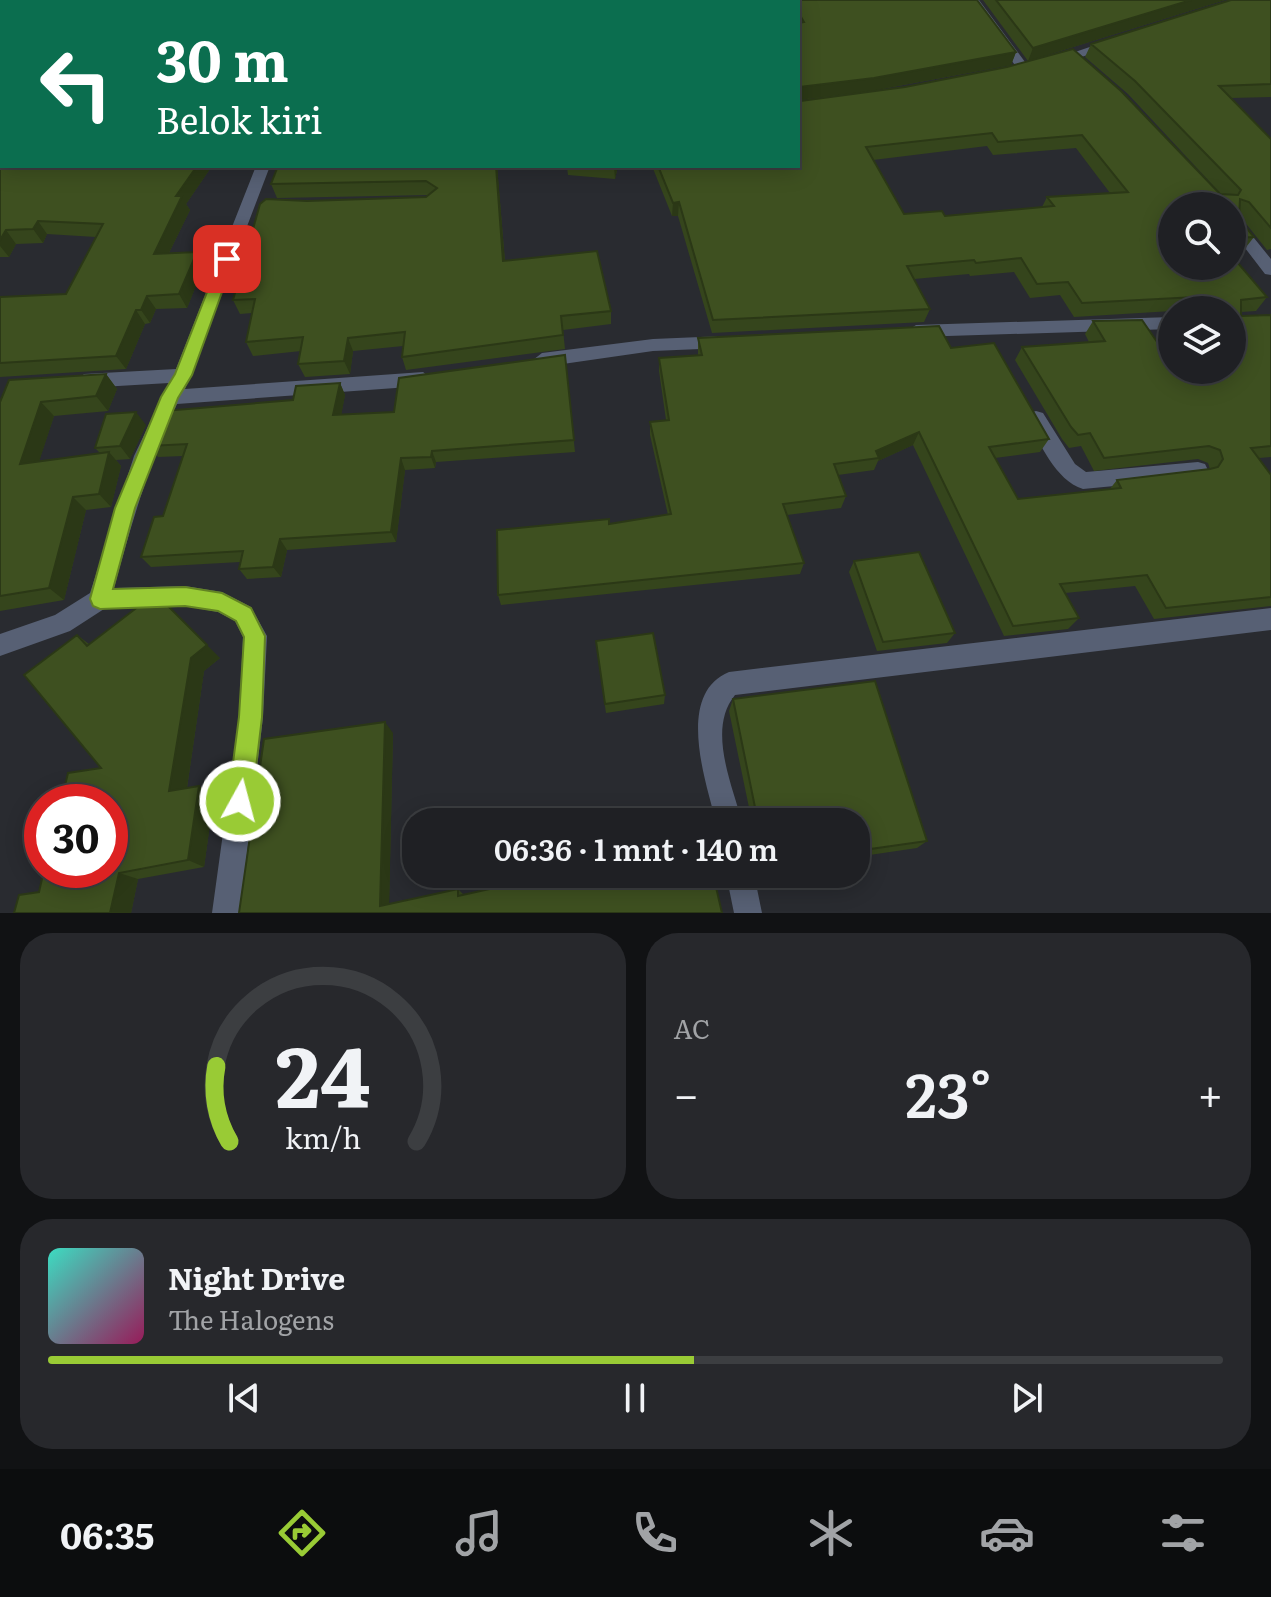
<!DOCTYPE html>
<html lang="id">
<meta charset="utf-8">
<style>
body{margin:0;font-family:Literata,serif;background:#27282c;color:#f1f3f6;height:100vh;display:flex;flex-direction:column;font-size:30px;white-space:nowrap}
*{box-sizing:border-box;margin:0}
p{font-size:26px;color:#a1a3a6}
.icon{flex:none;width:44px;height:44px;fill:none;stroke:currentColor;stroke-width:2;stroke-linecap:round;stroke-linejoin:round}
.map{position:relative;height:913px;overflow:hidden}
.side{display:flex;flex-direction:column;gap:20px;padding:20px;background:#111214;flex:1}
.side>*{flex:none}
.banner{position:absolute;left:0px;top:0px;width:800px;height:168px;box-shadow:0 4px 20px #0003,0 0 0 2px #3c3e41;background:#0b6e4f;color:#fff;overflow:hidden}
.buttons{position:absolute;left:1158px;top:192px;display:grid;gap:16px}
.buttons a{display:grid;place-items:center;width:88px;height:88px;border-radius:50%;background:#1f2024;box-shadow:0 4px 20px #0003,0 0 0 2px #3c3e41;font-size:40px}
.speed{position:absolute;left:24px;top:784px;display:flex;gap:16px;font-size:40px;font-weight:700;text-align:center}
.speed>*{display:grid;place-content:center;width:104px;height:104px;border-radius:50%;background:#1f2024;box-shadow:0 4px 20px #0003,0 0 0 2px #3c3e41;line-height:1}
.speed .limit{border:12px solid #d22;background:#fff;color:#111}
.pin{position:absolute;display:grid;place-items:center;width:68px;height:68px;color:#fff;margin:-34px;border-radius:16px;box-shadow:0 4px 12px #0006}
.me{position:absolute;width:88px;margin:-44px;rotate:7deg;stroke-linejoin:round;filter:drop-shadow(0 0 6px #0008)}
.turn{display:flex;align-items:center;gap:28px;height:168px;padding:0 24px;font-size:36px}
.turn .icon{width:104px;height:104px;stroke-width:2.5}
.turn b{display:block;font-size:56px;line-height:68px}
.big{font-size:60px;font-weight:600;line-height:1.1}
.side .widget{flex:1;display:flex;flex-direction:column;justify-content:center;gap:12px;min-width:0;padding:0 28px;border-radius:32px;background:#27282c}
.side .dial{align-items:center;gap:0}
.dial svg{height:208px;overflow:visible;fill:none;stroke:#3c3e41;stroke-width:7;stroke-linecap:round;text-anchor:middle}
.dial text{fill:#f1f3f6;stroke:none}
.song{display:flex;align-items:center;gap:24px}
.cover{width:96px;height:96px;border-radius:12px;background:linear-gradient(135deg,hsl(170 70% 55%),hsl(330 70% 35%))}
.played{height:8px;border-radius:4px;background:linear-gradient(90deg,#99cb35 55%,#3c3e41 55%)}
.keys{display:flex;justify-content:space-around;direction:ltr}
.heat{display:flex;justify-content:space-between;align-items:center;font-size:44px;direction:ltr}
.side .tiles{flex:1;display:grid;gap:20px;grid-template-columns:1fr 1fr}
.widget:last-child{grid-column:span 2}
.trip{position:absolute;left:402px;top:808px;width:468px;height:80px;border-radius:32px;background:#1f2024;box-shadow:0 4px 20px #0003,0 0 0 2px #3c3e41;font-weight:600;line-height:80px;text-align:center}
.tab-bar{display:flex;height:128px;justify-content:space-around;align-items:center;background:#0c0d0e;color:#a1a3a6}
.tab-bar .icon{width:56px;height:56px}
.tab-bar .on{color:#99cb35}
.tab-bar b{font-size:36px;color:#f1f3f6}
.map>svg:first-child{display:block}
</style>
<div class="map">
<svg width="1271" height="913" viewBox="0 0 1271 913">
<rect width="100%" height="100%" fill="#292b30"/>
<g fill="none" stroke-linecap="round" stroke-linejoin="round">
<path fill="#576074" fill-rule="evenodd" d="M967,0h12l49,66v6h-8z
M1113,39l4,1v6l-65,20 -6,-4z
M256,166h14l-85,223 238,-17 9,7 -9,7 -246,18c-28,59 -46,121 -63,184l71,-2 37,6 29,15 16,29 -4,81 -23,196h-28l27,-196 4,-80 -8,-16 -17,-9 -33,-6 -81,3 -34,22 -70,25v-22l55,-19 35,-22 44,-137 35,-73 -85,5 -9,-7 9,-7 92,-5z
M1232,215l5,2 34,42v16l-6,-1 -33,-43z
M1172,317v12l-256,8 -9,-6 9,-6z
M724,336l9,6 -9,6 -71,3 -111,16 -9,-7 9,-7 111,-14z
M1036,411l7,2 32,51 11,8 112,-10 7,2 3,6 -3,6 -7,2 -115,11c-28,-9 -43,-46 -57,-71l3,-5z
M1271,608v22l-536,65c-28,34 -3,89 7,127h-26c-10,-40 -41,-128 13,-150z
M726,874h28l8,39h-28z"/>
</g>
<path fill="#35451c" fill-rule="evenodd" d="M782,0h195l39,52 -5,13 -140,26 -71,9 1,1 104,-14 102,-20 213,127 2,1 -94,-101 -43,-37 6,-13 180,-44v97l-40,1 40,41v110l-4,1 -28,-35v4l15,18 -11,14h-11v-45h-60l95,91 -11,14 -15,1v4l30,-1v142l-12,1 12,17v131l-117,13 -19,-33 -70,7 14,25 -11,11 -64,7 -91,-191 -35,16 -4,9 -36,5 8,21 -5,12 -54,7 17,48 -4,11 -299,31 -3,-10 111,-71 59,-9 -18,-80v-13l16,-2 -7,-49v-13l39,-3v-17l253,10 98,91 -9,13 -45,6 23,41 91,-9 8,-10 93,-11 -2,-6 -10,-4 -104,12 -13,-25 -12,2 -7,-9 -47,-79 7,-13 67,-5 -4,-8 8,-13 73,34 66,15v-60h-60v1l-98,6 -14,-22 -30,3 -16,-26 -44,4 -1,-2 -55,5 16,30 -6,13 -212,11 -34,-117h-6l-20,-50h146v-164h-15zM987,146l6,9 83,-7 34,45 -63,4 -5,10 -97,9 -41,-2 -31,-54z
M983,0h242l-197,61z
M0,84l2,82h210l-26,38 4,6 -21,43 35,13 -17,42 -31,1 -6,14 -5,1 -19,45 -126,8v-80l66,-3 30,-57 -49,-3 -4,9 -27,1 -7,13h-9z
M278,166h219l8,95 106,50v13l-48,6 2,19 -159,21 -4,-13 1,-11 -50,5 -3,23 -45,3 -7,-13 3,-13 -48,5 -7,-14 6,-29 -12,1 -7,-14 74,-99 119,-4 3,-2 -152,3 -6,-14z
M534,166h84l-3,13 -47,-4 -1,-8z
M565,355l10,97 -139,10 -1,6 -30,2 -9,72 -109,8 -6,27 -34,2 -8,-10 1,-7 -89,5 -10,-10 22,-41 20,-60 -25,1 -9,-11 144,-46 47,-17 5,12 -4,20 53,-3z
M106,374l11,15 -9,22 -54,5 -15,45 61,-8 -5,-5 51,-23 -16,34 -14,1 5,6 -10,41 -25,3 -22,90 -64,11v-209z
M854,561l101,72 -8,10 -70,8 -28,-79z
M77,635l12,9 131,14 -16,13 -17,117 27,8 -10,71 -66,12 -7,34h-117l25,-21 62,-124z
M597,651l68,44 -1,9 -58,9z
M733,699l194,142 -10,7 -61,9v-35h-104l-23,-111z
M393,733l-4,171 69,-15 6,6 80,-18v-3h180l-1,2 -10,2 9,35h-483z"/>
<path fill="#2b3816" d="M1191,0h34l-197,61 5,-13z
M1016,52l-5,13 -140,26 -73,9 2,-13z
M197,166h15l-26,38 4,6 -28,57 -8,-13 22,-58z
M496,166h1l9,108 -3,-13z
M614,166h4l-3,13z
M679,202l-1,14h-6l1,-13z
M38,221l9,13 -4,9 -10,-14z
M6,230l10,14 -7,13 -9,-11v-6z
M197,252l7,14 -17,42 -8,-14z
M147,296l9,13 -6,14 -9,-13z
M136,310l9,14 -19,45 -10,-13z
M348,338l5,13 -3,23 -6,-13z
M106,374l11,15 -9,22 -12,-15z
M340,383l5,12 -6,32 -6,-12z
M41,402l13,14 -20,61 -14,-13z
M136,412l10,13 -16,34 -10,-13z
M919,432l-6,13 -35,16 1,-3 -3,-7z
M432,451l4,11 -1,6 -4,-11z
M109,452l12,14 -10,41 -12,-13z
M401,458l4,12 -9,72 -5,-10z
M73,497l13,13 -22,90 -15,-12z
M280,539l7,11 -6,27 -8,-10z
M158,596l62,62 -16,13 -19,130 -16,-10z
M385,722l8,11 -4,178 -9,-5z
M199,786l15,10 -10,71 -16,-7z
M119,873l19,6 -7,34h-21z"/>
<path fill="#3e5020" stroke="#2b3816" stroke-width="2" fill-rule="evenodd" d="M114,0h133l-1,2h-133z
M333,0h395v2h-397z
M791,0h186l39,52 -142,26 -74,9 -2,8v-72l6,-1 -6,-10v-10h-6z
M996,0h195l-158,48z
M1231,0h40v84l-52,2 52,53v89l-22,-26 -9,-3 -1,20 15,18 -22,1v-32h-60v60h60v-10l35,41 -26,3v16l30,-1v131l-20,2 20,27v122l-105,11 -19,-33 -87,9 19,34 -66,8 -94,-194 -43,19 3,7 -45,6 12,32 -63,8 21,59 -306,32 -1,-65 112,-11v5l62,-10 -21,-92 19,-2 -10,-62 43,-3 -4,-17 241,-12 12,22 43,-5 55,96 -60,8 29,52 103,-11 -4,-8 93,-11 8,-2 5,-8 -3,-9 -11,-4 -105,12 -14,-25 -12,2 -7,-8 -49,-80 83,-6 -12,-20 49,-1 24,35 6,-1v16h60v-21l6,-1 -6,-6v-32h-26l-10,-13 -114,6 -14,-21 -31,2 -16,-26 -45,5 -2,-3 -67,6 23,43 -217,11 -34,-118 -6,1 -15,-37h140v-68l3,3 104,-14 102,-20 66,-18 48,42 99,103 18,1 3,-5 -106,-109 -44,-37zM992,133l6,9 84,-7 46,57 -81,5 7,9 -109,10 -3,-5 -38,3 -38,-67z
M2,82v84h195l-21,30h6l-28,58 43,-2 -18,42 -32,2 -6,14h-5l-20,46 -116,7v-66l66,-3 37,-70 -65,-3 -5,8 -27,1 -6,10v-156z
M278,166h218l7,95 94,-10 14,60 -50,5 2,19 -161,22 3,-25 -57,6 -4,23 -46,3 5,-27 -57,5 9,-43 -22,1 27,-96 6,-5 41,2 119,-4 11,-9 -11,-7 -155,3z
M565,355l9,85 -142,11 -1,6 -30,1 -10,74 -111,7 -7,28 -34,2 4,-18 -102,6 13,-40 9,-1 24,-72 -38,2 15,-35 129,-11 3,-14 44,-3 -7,32 61,-3 5,-34z
M106,374l-10,22 -55,6 -21,62 89,-12 -10,42 -26,3 -24,91 -49,8v-194l9,-22z
M136,412l-16,34 -25,2 11,-34z
M919,552l36,81 -72,9 -29,-81z
M152,596h6l49,49 -16,13 -22,133 30,-5 -11,74 -69,13 -9,40h-96l5,-18 20,-3 5,-22h66v-68h-49l7,-29 33,-5 -77,-93 53,-40 10,11z
M653,633l12,62 -60,9 -9,-63z
M875,681l52,160 -71,10v-29h-98l-25,-123z
M385,722l-5,184 78,-17v7l86,-19v-3h169l9,39h-483l25,-174z"/>
<path fill="#99cb35" stroke="#638422" stroke-width="2" d="M227,255l7,4 -42,116 -14,23 -43,110 -22,81 72,-2 37,6 29,15 14,28 -3,81 -10,84 -3,9 -9,3 -8,-3 -4,-9 11,-84 5,-80 -8,-16 -18,-10 -33,-5 -85,3 -7,-3 -3,-7 25,-91 46,-111 14,-23 45,-115z"/>
</svg>
<div class="buttons">
<a><svg class="icon" aria-label="search" viewBox="0 0 24 24"><circle cx="10" cy="10" r="6"/><path d="M15 15l6 6"/></svg></a>
<a><svg class="icon" aria-label="layers" viewBox="0 0 24 24"><path d="M12 4l9 5-9 5-9-5zM3 14l9 5 9-5"/></svg></a>
</div>
<div class="speed"><div class="limit">30</div></div>
<div class="pin" style="left:227px;top:259px;background:#d93025"><svg class="icon" aria-label="arrive" viewBox="0 0 24 24"><path d="M6 21V4h12l-3 4 3 4H6"/></svg></div>
<svg class="me" style="left:240px;top:801px" viewBox="-20 -20 40 40"><circle r="17" fill="#99cb35" stroke="#fff" stroke-width="3"/><path d="M0-11L8 9 0 5-8 9z" fill="#fff"/></svg>
<div class="trip">06:36 · 1 mnt · 140 m</div>
<div class="banner">
<div class="turn"><svg class="icon" aria-label="left" viewBox="0 0 24 24"><path d="M17 20v-9H6M10 6l-5 5 5 5"/></svg><div><b>30 m</b>Belok kiri</div></div>
</div>
</div>
<section class="side">
<div class="tiles">
<div class="widget dial"><svg viewBox="0 0 100 80">
<path d="M14 69A42 42 0 1 1 86 69"/>
<path d="M14 69A42 42 0 0 1 9 40" stroke="#99cb35"/>
<text x="50" y="56" font-size="32" font-weight="700">24</text>
<text x="50" y="72" font-size="11">km/h</text>
</svg></div>
<div class="widget"><p>AC</p>
<div class="heat"><a>−</a><b class="big">23°</b><a>+</a></div>
</div>
<div class="widget">
<div class="song"><i class="cover"></i><div><b>Night Drive</b><p>The Halogens</p></div></div>
<div class="played"></div>
<div class="keys"><svg class="icon" aria-label="previous" viewBox="0 0 24 24"><path d="M18 5L8 12l10 7zM5 5v14"/></svg><svg class="icon" aria-label="pause" viewBox="0 0 24 24"><path d="M8 5v14M16 5v14"/></svg><svg class="icon" aria-label="next" viewBox="0 0 24 24"><path d="M6 5l10 7-10 7zM19 5v14"/></svg></div>
</div>
</div>
</section>
<nav class="tab-bar">
<b>06:35</b>
<svg class="icon on" aria-label="directions" viewBox="0 0 24 24"><path d="M12 3l9 9-9 9-9-9zM9 14v-3h6M13 9l2 2-2 2"/></svg>
<svg class="icon" aria-label="music" viewBox="0 0 24 24"><path d="M9 18V5l10-2v13"/><circle cx="6" cy="18" r="3"/><circle cx="16" cy="16" r="3"/></svg>
<svg class="icon" aria-label="phone" viewBox="0 0 24 24"><path d="M5 4h4l2 5-3 2q2 4 5 5l2-3 5 2v4C11 20 4 13 5 4z"/></svg>
<svg class="icon" aria-label="climate" viewBox="0 0 24 24"><path d="M12 3v18M4 7l16 10M4 17L20 7"/></svg>
<svg class="icon" aria-label="car" viewBox="0 0 24 24"><path d="M5 17H2v-5l4-1 3-4h7l3 4 3 1v5h-3M9 17h6M6 11h13"/><circle cx="7" cy="17" r="2"/><circle cx="17" cy="17" r="2"/></svg>
<svg class="icon" aria-label="filters" viewBox="0 0 24 24"><path d="M4 7h16M4 17h16"/><circle cx="9" cy="7" r="2"/><circle cx="15" cy="17" r="2"/></svg>
</nav>
